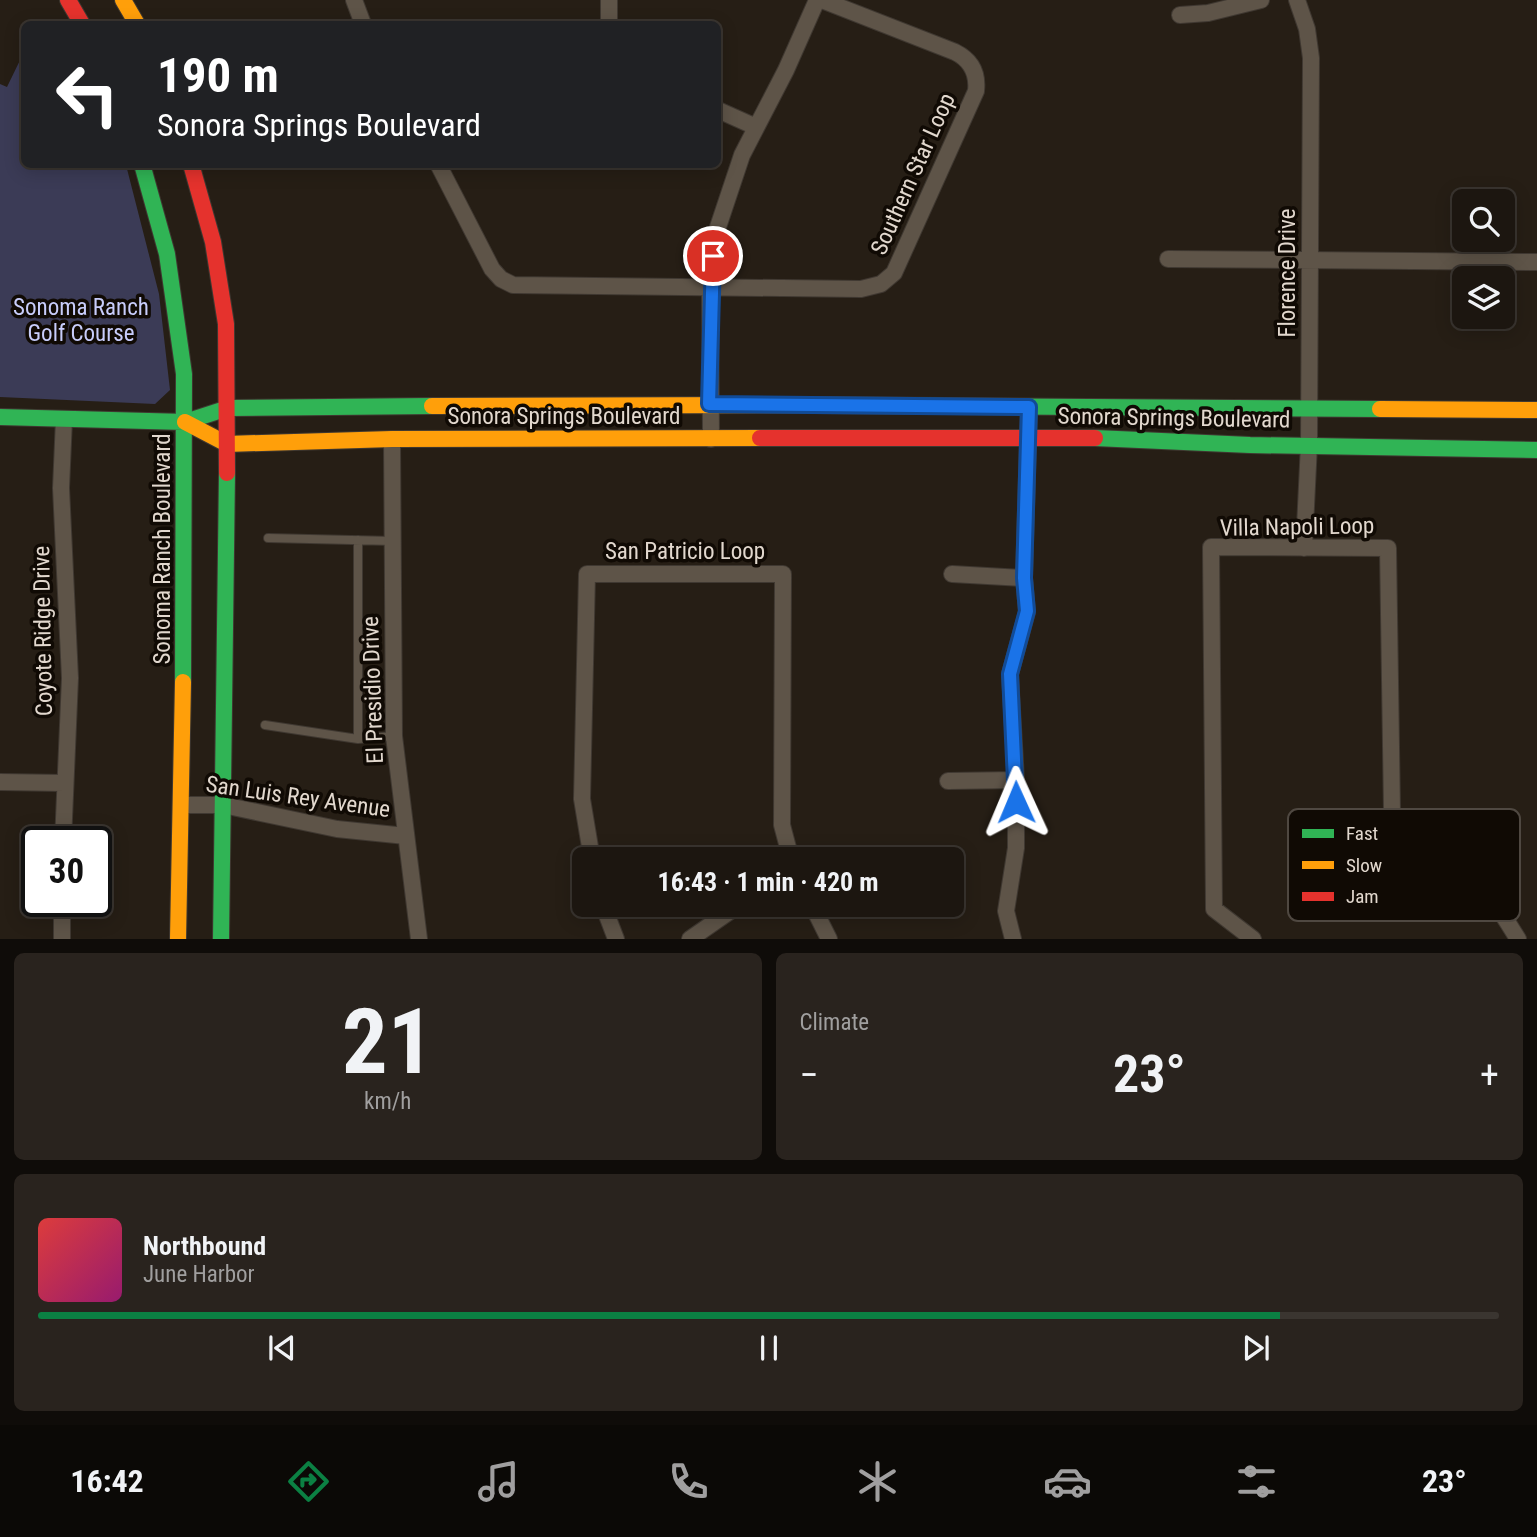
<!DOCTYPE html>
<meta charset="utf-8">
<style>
body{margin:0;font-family:"Roboto Condensed",sans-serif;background:#29231e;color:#f1f3f6;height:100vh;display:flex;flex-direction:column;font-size:26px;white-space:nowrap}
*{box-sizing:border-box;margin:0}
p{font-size:23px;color:#a09f9f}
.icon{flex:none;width:38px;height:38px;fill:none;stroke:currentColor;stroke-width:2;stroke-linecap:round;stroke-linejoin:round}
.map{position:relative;height:939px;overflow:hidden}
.details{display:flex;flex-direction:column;gap:14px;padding:14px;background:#0f0c09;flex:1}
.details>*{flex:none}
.banner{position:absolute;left:21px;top:21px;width:700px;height:147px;border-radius:10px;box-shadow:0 4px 18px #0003,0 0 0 2px #3a3530;background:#202124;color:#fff;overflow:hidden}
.buttons{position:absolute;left:1452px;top:189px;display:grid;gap:14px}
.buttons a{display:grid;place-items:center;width:63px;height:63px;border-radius:10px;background:#1c1610;box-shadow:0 4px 18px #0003,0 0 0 2px #3a3530;font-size:35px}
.speed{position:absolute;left:21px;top:826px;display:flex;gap:14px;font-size:35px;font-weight:700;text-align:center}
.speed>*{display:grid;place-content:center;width:91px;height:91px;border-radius:50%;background:#1c1610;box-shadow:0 4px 18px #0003,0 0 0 2px #3a3530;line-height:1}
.speed .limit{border:4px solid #111;border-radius:10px;background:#fff;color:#111}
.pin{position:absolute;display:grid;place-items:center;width:60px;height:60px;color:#fff;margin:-30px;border:4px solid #fff;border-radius:50%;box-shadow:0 2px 7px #0007}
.me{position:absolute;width:77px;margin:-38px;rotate:359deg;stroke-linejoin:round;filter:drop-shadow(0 0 5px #0008)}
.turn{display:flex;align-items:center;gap:24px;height:147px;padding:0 21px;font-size:32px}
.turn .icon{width:91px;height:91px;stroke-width:2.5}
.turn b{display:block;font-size:49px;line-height:60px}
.big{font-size:52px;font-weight:700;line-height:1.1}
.details .tile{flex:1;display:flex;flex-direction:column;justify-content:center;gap:10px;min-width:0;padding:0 24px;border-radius:10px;background:#29231e}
.details .dial{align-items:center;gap:0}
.dial b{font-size:91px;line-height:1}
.song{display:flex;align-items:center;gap:21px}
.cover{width:84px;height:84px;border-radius:10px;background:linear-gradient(135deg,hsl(0 70% 55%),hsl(320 70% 35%))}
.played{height:7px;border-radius:4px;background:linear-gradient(90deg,#0b8043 85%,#3a3530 85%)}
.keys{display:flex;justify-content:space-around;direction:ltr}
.heat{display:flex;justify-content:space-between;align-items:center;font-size:38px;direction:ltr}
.details .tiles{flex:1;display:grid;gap:14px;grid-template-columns:1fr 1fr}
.tile:last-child{grid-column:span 2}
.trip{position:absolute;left:572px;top:847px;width:392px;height:70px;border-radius:10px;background:#1c1610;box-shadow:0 4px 18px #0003,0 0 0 2px #3a3530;font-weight:700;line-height:70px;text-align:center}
.tab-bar{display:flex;height:112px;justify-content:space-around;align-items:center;background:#0b0906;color:#a09f9f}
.tab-bar .icon{width:49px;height:49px}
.tab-bar .on{color:#0b8043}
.tab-bar b{font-size:32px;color:#f1f3f6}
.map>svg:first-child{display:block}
</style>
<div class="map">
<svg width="1537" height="939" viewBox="0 0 1537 939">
<rect width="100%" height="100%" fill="#261e15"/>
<path fill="#3b3b56" d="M24,52v112l102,1 33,129 11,96 -15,14 -155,-7v-313l7,3z"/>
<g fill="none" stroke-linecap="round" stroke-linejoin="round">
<defs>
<path id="lane" d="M268,538l125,3
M358,540v199l36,-3
M265,725l93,14"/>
<path id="street" d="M354,0l9,24
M1297,0l10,29 4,29 -2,386 -5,104
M1180,15l28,-2 53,-13
M609,24v-24
M718,110l38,17
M438,164l54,105 9,10 12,6 348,4 20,-5 13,-11 82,-182c2,-18 -5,-31 -21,-39l-133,-52
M1168,259l369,3
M392,439l2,297 25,203
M711,439l-1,-151 7,-58 25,-75 44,-85 31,-70
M952,574l72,4
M948,781l68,-1
M0,782l64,1
M182,805h41l114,24 69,7
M63,842l7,-164 -9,-190 3,-69
M592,859l-10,-60 5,-225h196l-1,251 9,34
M603,905l13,34
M812,905l17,34
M62,939v-38
M690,939l49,-34
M1013,939l-7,-28 10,-63v-68l-6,-106 17,-62 -3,-34 5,-171
M1253,939l-39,-30 -3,-362 177,1 4,264 104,92 22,35"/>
<path id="fast" d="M142,164l25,90 17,120 -1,308
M806,405l574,4
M0,417l185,5 43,-14 204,-2
M1095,438l155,7 287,5
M221,939l6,-466"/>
<path id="slow" d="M123,0l14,24
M432,406l374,-1
M1380,409l157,1
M185,422l42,22 165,-5 368,-1
M178,939l5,-257"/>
<path id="jam" d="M68,0l14,24
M191,164l22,78 13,82 1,149
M760,438h335"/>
</defs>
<use href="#lane" stroke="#3f3831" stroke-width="10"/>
<use href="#street" stroke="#3f3831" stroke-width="18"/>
<use href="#fast" stroke="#3f3831" stroke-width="18"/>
<use href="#slow" stroke="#3f3831" stroke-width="18"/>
<use href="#jam" stroke="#3f3831" stroke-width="18"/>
<use href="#lane" stroke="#5e5448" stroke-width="8"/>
<use href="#street" stroke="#5e5448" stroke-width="16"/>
<use href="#fast" stroke="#30b455" stroke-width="16"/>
<use href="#slow" stroke="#ff9f0a" stroke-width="16"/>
<use href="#jam" stroke="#e5322d" stroke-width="16"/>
</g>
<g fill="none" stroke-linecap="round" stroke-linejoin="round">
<defs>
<path id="route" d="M713,256l-4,148 320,3 -5,171 3,33 -17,63 6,128"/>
</defs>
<use href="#route" stroke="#114b97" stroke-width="18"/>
<use href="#route" stroke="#1a73e8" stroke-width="12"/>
</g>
<g text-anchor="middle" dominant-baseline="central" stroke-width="7" stroke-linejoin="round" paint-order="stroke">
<g font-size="23" fill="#e2d8ce" stroke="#100a04">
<text transform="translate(913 174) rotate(-66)">Southern Star Loop</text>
<text transform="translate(1287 273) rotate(-90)">Florence Drive</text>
<text x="564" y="416">Sonora Springs Boulevard</text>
<text transform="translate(1174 418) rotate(1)">Sonora Springs Boulevard</text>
<text transform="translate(1297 527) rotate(-1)">Villa Napoli Loop</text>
<text transform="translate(162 549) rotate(-90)">Sonoma Ranch Boulevard</text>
<text x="685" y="551">San Patricio Loop</text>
<text transform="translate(43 631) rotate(-91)">Coyote Ridge Drive</text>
<text transform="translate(373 690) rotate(-92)">El Presidio Drive</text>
<text transform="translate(298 797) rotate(8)">San Luis Rey Avenue</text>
</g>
<g font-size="23" fill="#c8cdfb" stroke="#100a04">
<text x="81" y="307">Sonoma Ranch<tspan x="81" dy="26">Golf Course</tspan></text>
</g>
</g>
<rect x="1288" y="809" width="232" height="112" rx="10" fill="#100a04" stroke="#4f4841" stroke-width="2"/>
<rect x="1302" y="829" width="32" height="9" fill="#30b455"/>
<rect x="1302" y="861" width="32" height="8" fill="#ff9f0a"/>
<rect x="1302" y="892" width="32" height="9" fill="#e5322d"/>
<g font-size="19" fill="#e2d8ce">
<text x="1346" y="840">Fast</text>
<text x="1346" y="872">Slow</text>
<text x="1346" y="903">Jam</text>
</g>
</svg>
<div class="buttons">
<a><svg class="icon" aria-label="search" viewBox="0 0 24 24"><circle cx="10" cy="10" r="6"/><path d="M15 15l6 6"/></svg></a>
<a><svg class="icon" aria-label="layers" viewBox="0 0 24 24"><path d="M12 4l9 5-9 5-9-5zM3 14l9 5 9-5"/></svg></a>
</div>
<div class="speed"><div class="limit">30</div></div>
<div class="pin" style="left:713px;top:256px;background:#d93025"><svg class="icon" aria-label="arrive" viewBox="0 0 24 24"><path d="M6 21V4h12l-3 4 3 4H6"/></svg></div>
<svg class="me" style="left:1016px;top:802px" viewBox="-20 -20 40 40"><path d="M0-17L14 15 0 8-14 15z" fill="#1a73e8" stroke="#fff" stroke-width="4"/></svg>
<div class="trip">16:43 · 1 min · 420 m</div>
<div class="banner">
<div class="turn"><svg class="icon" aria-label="left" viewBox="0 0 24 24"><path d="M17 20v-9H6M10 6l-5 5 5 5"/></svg><div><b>190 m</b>Sonora Springs Boulevard</div></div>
</div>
</div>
<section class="details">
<div class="tiles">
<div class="tile dial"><b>21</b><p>km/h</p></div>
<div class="tile"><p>Climate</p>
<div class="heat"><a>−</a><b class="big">23°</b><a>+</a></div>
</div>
<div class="tile">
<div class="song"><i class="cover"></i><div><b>Northbound</b><p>June Harbor</p></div></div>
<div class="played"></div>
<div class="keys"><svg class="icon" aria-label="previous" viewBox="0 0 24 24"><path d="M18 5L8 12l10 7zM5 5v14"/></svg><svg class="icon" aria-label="pause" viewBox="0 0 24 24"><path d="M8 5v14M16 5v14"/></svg><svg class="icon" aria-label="next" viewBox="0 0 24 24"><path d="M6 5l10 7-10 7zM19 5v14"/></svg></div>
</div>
</div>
</section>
<nav class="tab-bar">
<b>16:42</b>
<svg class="icon on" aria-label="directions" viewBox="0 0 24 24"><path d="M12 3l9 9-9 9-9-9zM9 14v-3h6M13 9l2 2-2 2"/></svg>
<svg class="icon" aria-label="music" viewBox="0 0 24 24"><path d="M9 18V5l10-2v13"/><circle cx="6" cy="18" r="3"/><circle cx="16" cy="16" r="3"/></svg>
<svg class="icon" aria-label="phone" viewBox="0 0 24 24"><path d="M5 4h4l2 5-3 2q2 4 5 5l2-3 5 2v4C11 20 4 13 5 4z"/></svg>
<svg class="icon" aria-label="climate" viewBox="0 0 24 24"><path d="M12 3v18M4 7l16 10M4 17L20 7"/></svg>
<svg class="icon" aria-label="car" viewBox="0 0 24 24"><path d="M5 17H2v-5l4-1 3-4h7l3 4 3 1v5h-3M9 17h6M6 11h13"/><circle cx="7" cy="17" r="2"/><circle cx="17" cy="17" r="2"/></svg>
<svg class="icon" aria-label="filters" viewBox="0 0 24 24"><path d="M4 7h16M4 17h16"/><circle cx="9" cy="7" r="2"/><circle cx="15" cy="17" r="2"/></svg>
<b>23°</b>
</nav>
